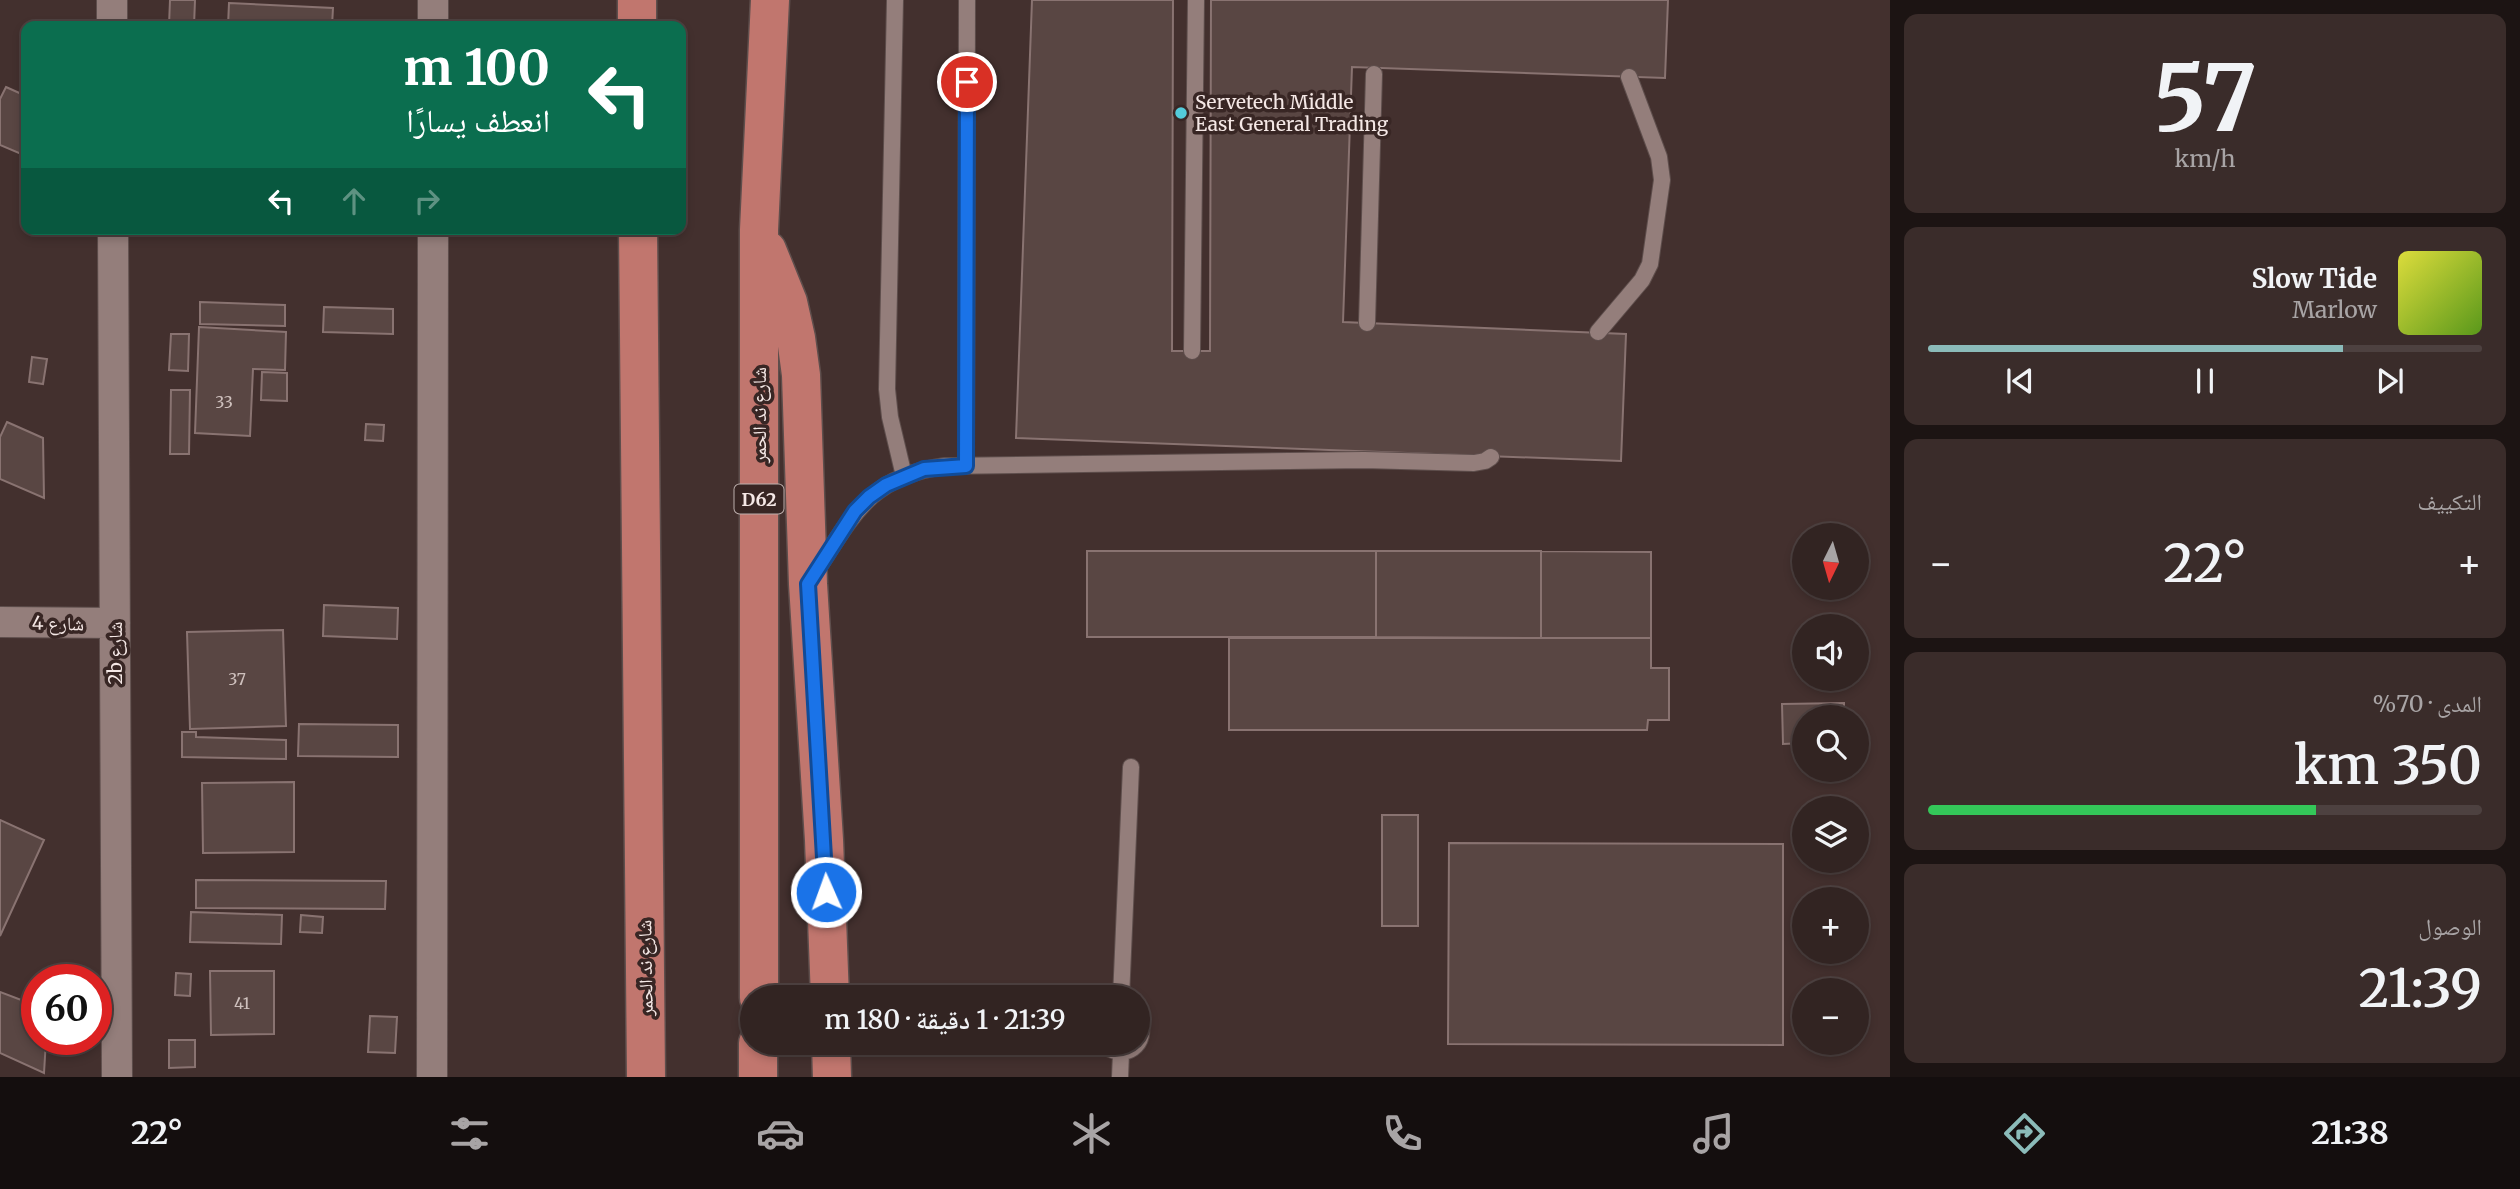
<!DOCTYPE html>
<html lang="ar">
<meta charset="utf-8">
<style>
body{margin:0;font-family:Merriweather,"Noto Naskh Arabic",serif;background:#3a2c2a;color:#f1f3f6;direction:rtl;height:100vh;display:flex;flex-direction:column;font-size:26px;white-space:nowrap}
*{box-sizing:border-box;margin:0}
p{font-size:23px;color:#a8a4a5}
.icon{flex:none;width:38px;height:38px;fill:none;stroke:currentColor;stroke-width:2;stroke-linecap:round;stroke-linejoin:round}
.map{position:relative;flex:1;overflow:hidden;direction:ltr}
.sheet{display:flex;flex-direction:column;gap:14px;padding:14px;background:#1c1413;width:630px}
.sheet>*{flex:none}
.hud{position:absolute;left:21px;top:21px;width:665px;height:214px;border-radius:14px;box-shadow:0 4px 10px #0003,0 0 0 2px #4d4140;direction:rtl;background:#0b6e4f;color:#fff;overflow:hidden}
.needle{width:46px;rotate:185deg}
.controls{position:absolute;left:1792px;top:523px;display:grid;gap:14px}
.controls a{display:grid;place-items:center;width:77px;height:77px;border-radius:50%;background:#322422;box-shadow:0 4px 10px #0003,0 0 0 2px #4d4140;font-size:35px}
.speed{position:absolute;left:21px;top:964px;display:flex;gap:14px;font-size:35px;font-weight:700;text-align:center}
.speed>*{display:grid;place-content:center;width:91px;height:91px;border-radius:50%;background:#322422;box-shadow:0 4px 10px #0003,0 0 0 2px #4d4140;line-height:1}
.speed .limit{border:10px solid #d22;background:#fff;color:#111}
.pin{position:absolute;display:grid;place-items:center;width:60px;height:60px;color:#fff;margin:-30px;border:4px solid #fff;border-radius:50%;box-shadow:0 2px 7px #0007}
.me{position:absolute;width:77px;margin:-38px;rotate:358deg;stroke-linejoin:round;filter:drop-shadow(0 0 5px #0008)}
.turn{display:flex;align-items:center;gap:24px;height:147px;padding:0 21px;font-size:32px}
.turn .icon{width:91px;height:91px;stroke-width:2.5}
.turn b{display:block;font-size:49px;line-height:60px}
.lanes{display:flex;align-items:center;height:66px;padding:0 21px;background:#0003;justify-content:center;gap:35px;direction:ltr}
.lanes .off{opacity:.35}
.big{font-size:52px;font-weight:600;line-height:1.1}
.sheet .widget{flex:1;display:flex;flex-direction:column;justify-content:center;gap:10px;min-width:0;padding:0 24px;border-radius:14px;background:#3a2c2a}
.sheet .dial{align-items:center;gap:0}
.dial b{font-size:91px;line-height:1}
.song{display:flex;align-items:center;gap:21px}
.cover{width:84px;height:84px;border-radius:10px;background:linear-gradient(135deg,hsl(60 70% 55%),hsl(90 70% 35%))}
.played{height:7px;border-radius:4px;background:linear-gradient(90deg,#8bbbb9 75%,#4d4140 75%)}
.keys{display:flex;justify-content:space-around;direction:ltr}
.heat{display:flex;justify-content:space-between;align-items:center;font-size:38px;direction:ltr}
.charge{height:10px;border-radius:5px;background:linear-gradient(90deg,#34c759 70%,#4d4140 0)}
.trip{position:absolute;left:740px;top:985px;width:410px;height:70px;border-radius:35px;background:#322422;box-shadow:0 4px 10px #0003,0 0 0 2px #4d4140;font-weight:600;line-height:70px;text-align:center;direction:rtl}
.menu{display:flex;height:112px;justify-content:space-around;align-items:center;background:#140e0e;color:#a8a4a5}
.menu .icon{width:49px;height:49px}
.menu .on{color:#8bbbb9}
.menu b{font-size:32px;color:#f1f3f6}
main{display:flex;flex:1;min-height:0}
.map>svg:first-child{display:block}
</style>
<main>
<section class="sheet">
<div class="widget dial"><b>57</b><p>km/h</p></div>
<div class="widget">
<div class="song"><i class="cover"></i><div><b>Slow Tide</b><p>Marlow</p></div></div>
<div class="played"></div>
<div class="keys"><svg class="icon" aria-label="previous" viewBox="0 0 24 24"><path d="M18 5L8 12l10 7zM5 5v14"/></svg><svg class="icon" aria-label="pause" viewBox="0 0 24 24"><path d="M8 5v14M16 5v14"/></svg><svg class="icon" aria-label="next" viewBox="0 0 24 24"><path d="M6 5l10 7-10 7zM19 5v14"/></svg></div>
</div>
<div class="widget"><p>التكييف</p>
<div class="heat"><a>−</a><b class="big">22°</b><a>+</a></div>
</div>
<div class="widget"><p>المدى · 70%</p><b class="big">350 km</b><div class="charge"></div></div>
<div class="widget"><p>الوصول</p><b class="big">21:39</b></div>
</section>
<div class="map">
<svg width="1890" height="1077" viewBox="0 0 1890 1077">
<rect width="100%" height="100%" fill="#43302e"/>
<path fill="#594643" stroke="#897371" stroke-width="2" d="M170,0h25l-1,26h-25z
M1032,0h141l-1,351h38l1,-351h457l-3,78 -313,-11 -9,255 283,12 -5,127 -605,-23z
M229,3l104,5 -1,18h-104z
M6,87l20,9v60l-26,-11v-46z
M200,302l85,3v21l-85,-2z
M324,307l69,2v25l-70,-2z
M199,327l87,5 -1,38 -32,-1 -3,67 -55,-3z
M171,334h18l-1,37 -19,-1z
M32,357l15,2 -4,25 -14,-2z
M262,372l25,1v28l-26,-1z
M171,390h19l-1,64h-19z
M7,422l36,16 1,60 -44,-19v-42z
M366,424l18,1 -1,16 -18,-1z
M1087,551h289v86h-289z
M1376,551h165v87l-165,-1z
M1541,551l110,1v86h-110z
M324,605l74,3 -1,31 -74,-3z
M283,630l3,96 -96,3 -3,-97z
M1229,638h422v30h18v52h-21l-1,10h-418z
M1844,703v15h-40v25l-21,1 -1,-40z
M299,724l99,1v32l-100,-1z
M182,732h14v5l90,3v19l-104,-2z
M294,782v70l-91,1 -1,-70z
M1382,815h36v111h-36z
M0,820l44,20 -44,96z
M1449,843l334,1v201l-335,-1z
M196,880l190,1 -1,28 -189,-1z
M191,912l91,3 -1,29 -91,-2z
M301,915l22,2 -1,16 -22,-1z
M210,971h64v63l-63,1z
M176,973l15,1 -1,22 -15,-1z
M0,992l37,14v34h9l-2,33 -44,-20z
M370,1016l27,1 -2,36 -27,-1z
M169,1040h26v27l-26,1z"/>
<g fill="none" stroke-linecap="round" stroke-linejoin="round">
<defs>
<path id="service" d="M895,0l-8,389 3,28 14,59
M1367,323l7,-249
M1598,332l44,-52 8,-16 12,-84 -3,-23 -30,-80
M1192,351l4,-351
M966,466l1,-466
M815,573c38,-58 55,-97 130,-107l419,-6 110,3 11,-2 6,-4
M1121,998l10,-231
M1102,1043c21,21 49,1 36,-25
M1120,1077l1,-24"/>
<path id="minor" d="M112,0v26
M433,26v-26
M113,229l4,848
M0,622l115,1
M432,1077l1,-848"/>
<path id="primary" d="M637,26v-26
M638,229l8,848
M767,250l21,52 8,36 5,37 7,209 16,256 6,158
M759,998v-768l11,-230
M831,1043l1,34
M758,1077v-34"/>
</defs>
<use href="#service" stroke="#5e4e4c" stroke-width="18"/>
<use href="#minor" stroke="#5e4e4c" stroke-width="32"/>
<use href="#primary" stroke="#5e4e4c" stroke-width="41"/>
<use href="#service" stroke="#947e7b" stroke-width="16"/>
<use href="#minor" stroke="#947e7b" stroke-width="30"/>
<use href="#primary" stroke="#c1766e" stroke-width="38"/>
</g>
<g fill="none" stroke-linecap="round" stroke-linejoin="round">
<defs>
<path id="route" d="M826,892l-18,-308 47,-73 14,-14 17,-12 38,-16 42,-3 1,-384"/>
</defs>
<use href="#route" stroke="#114b97" stroke-width="18"/>
<use href="#route" stroke="#1a73e8" stroke-width="12"/>
</g>
<circle fill="#53cbda" stroke="#382624" stroke-width="2.5" cx="1181" cy="113" r="7"/>
<g text-anchor="middle" dominant-baseline="central" stroke-width="7" stroke-linejoin="round" paint-order="stroke">
<g font-size="16" fill="#cec0bd">
<text x="224" y="402">33</text>
<text x="237" y="679">37</text>
<text x="242" y="1003">41</text>
</g>
<rect fill="#382624" stroke="#bcaeac" stroke-width="2" x="734.5" y="484.5" width="49" height="29" rx="5"/>
<g font-size="18" font-weight="bold" fill="#f5e8e6">
<text x="759" y="499">D62</text>
</g>
<g font-size="19" fill="#f5e8e6" stroke="#382624" text-anchor="start">
<text x="1195" y="102">Servetech Middle<tspan x="1195" dy="22">East General Trading</tspan></text>
</g>
<g font-size="19" fill="#f5e8e6" stroke="#382624">
<text transform="translate(759 415) rotate(-90)">شارع ند الحمر</text>
<text transform="translate(58 623) rotate(1)">شارع 4</text>
<text transform="translate(115 653) rotate(-90)">2b شارع</text>
<text transform="translate(645 968) rotate(-91)">شارع ند الحمر</text>
</g>
</g>
</svg>
<div class="controls">
<a><svg class="needle" viewBox="-14 -14 28 28"><path d="M0-13l5 13h-10z" fill="#e53935"/><path d="M0 13l5-13h-10z" fill="#a8a4a5"/></svg></a>
<a><svg class="icon" aria-label="sound" viewBox="0 0 24 24"><path d="M4 9h4l5-4v14l-5-4H4zM17 9q2 3 0 6"/></svg></a>
<a><svg class="icon" aria-label="search" viewBox="0 0 24 24"><circle cx="10" cy="10" r="6"/><path d="M15 15l6 6"/></svg></a>
<a><svg class="icon" aria-label="layers" viewBox="0 0 24 24"><path d="M12 4l9 5-9 5-9-5zM3 14l9 5 9-5"/></svg></a>
<a>+</a>
<a>−</a>
</div>
<div class="speed"><div class="limit">60</div></div>
<div class="pin" style="left:967px;top:82px;background:#d93025"><svg class="icon" aria-label="arrive" viewBox="0 0 24 24"><path d="M6 21V4h12l-3 4 3 4H6"/></svg></div>
<svg class="me" style="left:826px;top:892px" viewBox="-20 -20 40 40"><circle r="17" fill="#1a73e8" stroke="#fff" stroke-width="3"/><path d="M0-11L8 9 0 5-8 9z" fill="#fff"/></svg>
<div class="trip">21:39 · 1 دقيقة · 180 m</div>
<div class="hud">
<div class="turn"><svg class="icon" aria-label="left" viewBox="0 0 24 24"><path d="M17 20v-9H6M10 6l-5 5 5 5"/></svg><div><b>100 m</b>انعطف يسارًا</div></div>
<div class="lanes"><svg class="icon" aria-label="left" viewBox="0 0 24 24"><path d="M17 20v-9H6M10 6l-5 5 5 5"/></svg><svg class="icon off" aria-label="ahead" viewBox="0 0 24 24"><path d="M12 20V5M6 11l6-6 6 6"/></svg><svg class="icon off" aria-label="right" viewBox="0 0 24 24"><path d="M7 20v-9h11M14 6l5 5-5 5"/></svg></div>
</div>
</div>
</main>
<nav class="menu">
<b>21:38</b>
<svg class="icon on" aria-label="directions" viewBox="0 0 24 24"><path d="M12 3l9 9-9 9-9-9zM9 14v-3h6M13 9l2 2-2 2"/></svg>
<svg class="icon" aria-label="music" viewBox="0 0 24 24"><path d="M9 18V5l10-2v13"/><circle cx="6" cy="18" r="3"/><circle cx="16" cy="16" r="3"/></svg>
<svg class="icon" aria-label="phone" viewBox="0 0 24 24"><path d="M5 4h4l2 5-3 2q2 4 5 5l2-3 5 2v4C11 20 4 13 5 4z"/></svg>
<svg class="icon" aria-label="climate" viewBox="0 0 24 24"><path d="M12 3v18M4 7l16 10M4 17L20 7"/></svg>
<svg class="icon" aria-label="car" viewBox="0 0 24 24"><path d="M5 17H2v-5l4-1 3-4h7l3 4 3 1v5h-3M9 17h6M6 11h13"/><circle cx="7" cy="17" r="2"/><circle cx="17" cy="17" r="2"/></svg>
<svg class="icon" aria-label="filters" viewBox="0 0 24 24"><path d="M4 7h16M4 17h16"/><circle cx="9" cy="7" r="2"/><circle cx="15" cy="17" r="2"/></svg>
<b>22°</b>
</nav>
